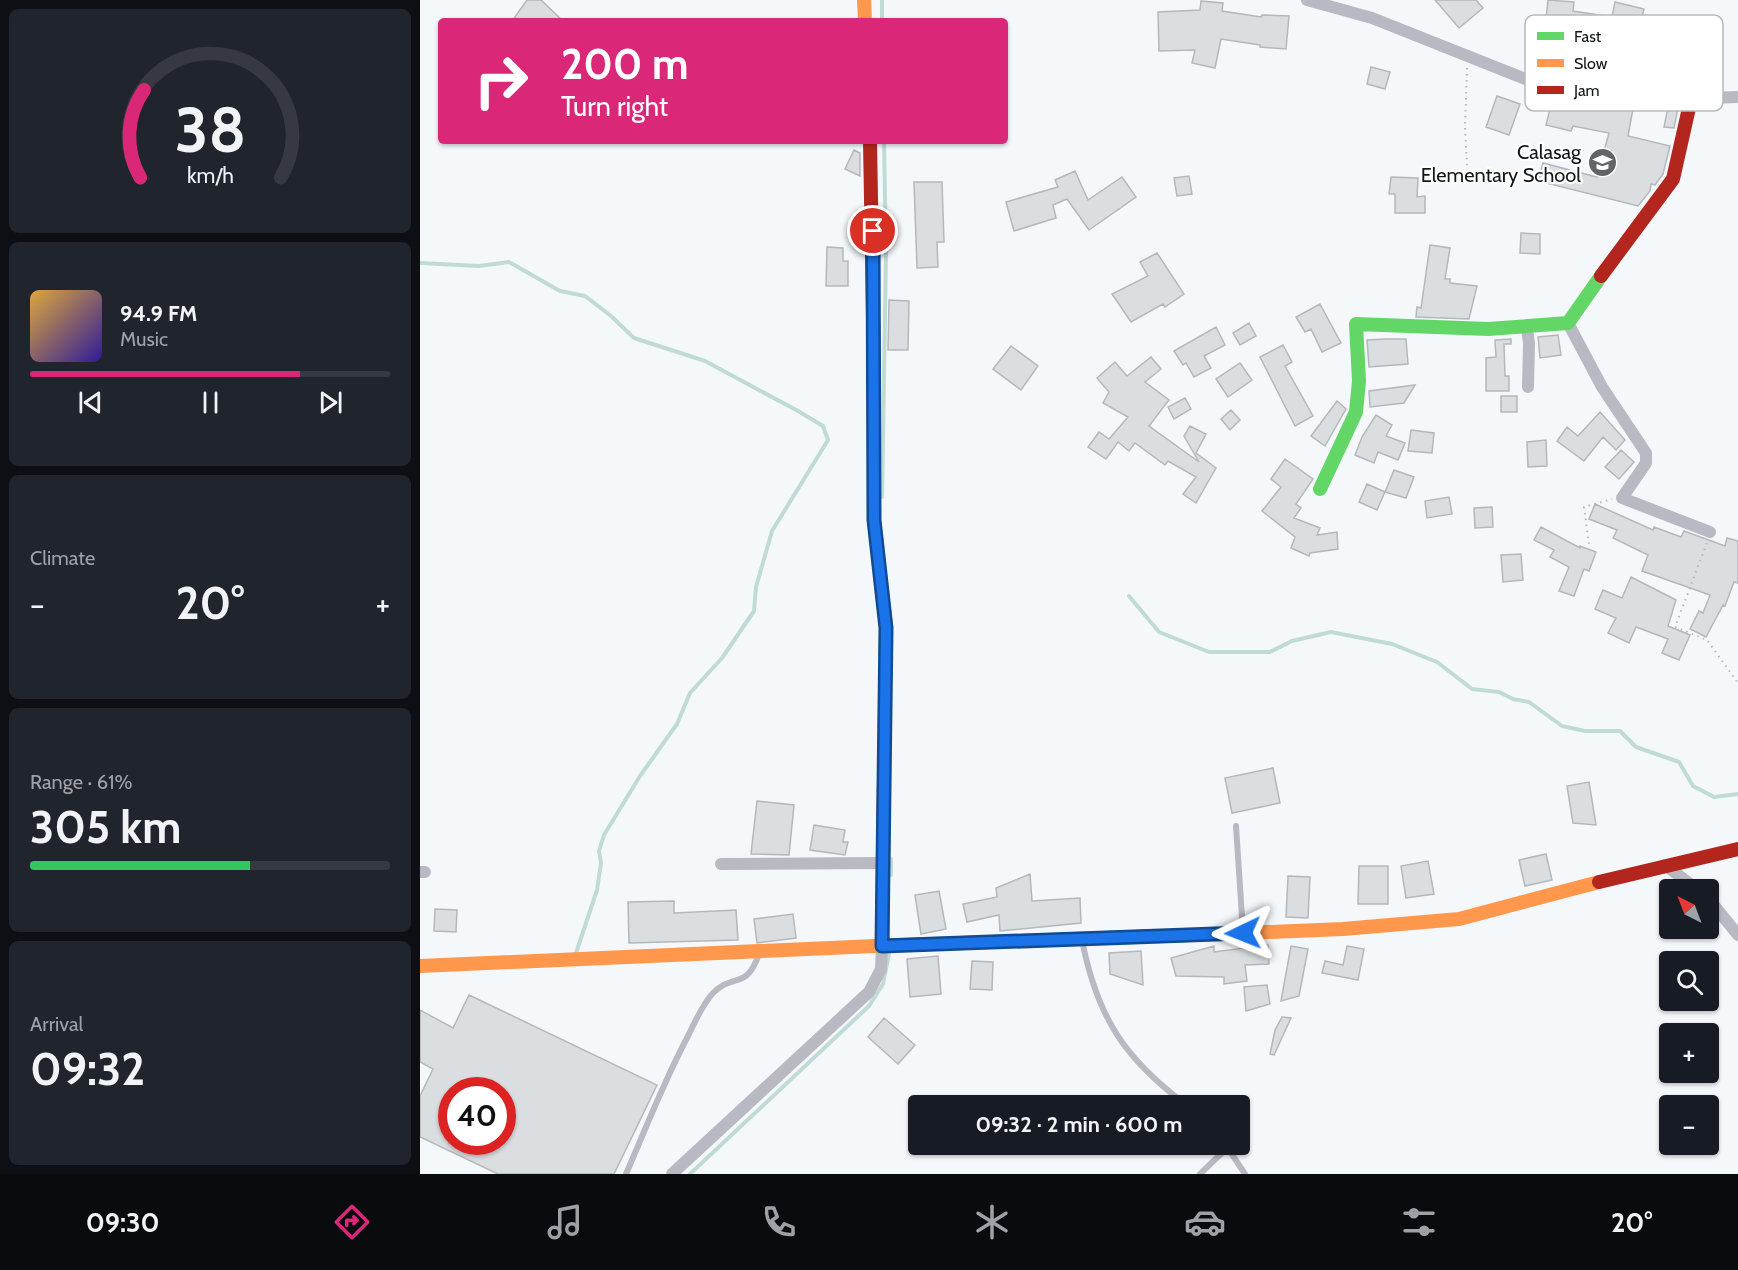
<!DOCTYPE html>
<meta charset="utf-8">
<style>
body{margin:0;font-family:Cabin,sans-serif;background:#20242c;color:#f1f3f6;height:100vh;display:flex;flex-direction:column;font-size:22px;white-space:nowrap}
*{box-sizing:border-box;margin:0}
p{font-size:20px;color:#9ea1a6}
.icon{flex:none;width:33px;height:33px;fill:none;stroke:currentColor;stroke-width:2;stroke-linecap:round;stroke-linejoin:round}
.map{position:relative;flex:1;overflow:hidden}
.details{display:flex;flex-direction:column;gap:9px;padding:9px;background:#0d0f14;width:420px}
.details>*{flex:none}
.top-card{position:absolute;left:18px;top:18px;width:570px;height:126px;border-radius:6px;box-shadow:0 2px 4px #0004;background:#db2777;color:#fff;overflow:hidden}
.needle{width:39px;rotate:318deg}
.tools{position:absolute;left:1239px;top:879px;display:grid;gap:12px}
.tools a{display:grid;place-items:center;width:60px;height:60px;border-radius:6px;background:#171b24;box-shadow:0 2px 4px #0004;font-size:30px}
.speed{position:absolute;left:18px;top:1077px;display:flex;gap:12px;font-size:30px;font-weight:700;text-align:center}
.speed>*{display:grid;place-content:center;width:78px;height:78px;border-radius:50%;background:#171b24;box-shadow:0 2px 4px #0004;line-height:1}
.speed .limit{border:9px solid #d22;background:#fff;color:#111}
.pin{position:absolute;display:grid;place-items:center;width:51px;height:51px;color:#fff;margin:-26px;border:3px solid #fff;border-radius:50%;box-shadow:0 2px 6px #0007}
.me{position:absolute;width:66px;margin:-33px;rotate:268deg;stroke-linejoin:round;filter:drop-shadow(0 0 4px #0008)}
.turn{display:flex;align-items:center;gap:21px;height:126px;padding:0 24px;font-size:27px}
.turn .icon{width:78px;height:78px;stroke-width:2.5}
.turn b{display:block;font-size:42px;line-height:51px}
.big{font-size:45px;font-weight:800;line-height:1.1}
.details .tile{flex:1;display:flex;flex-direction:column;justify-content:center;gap:9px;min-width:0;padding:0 21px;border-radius:9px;background:#20242c}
.details .dial{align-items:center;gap:0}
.dial svg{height:156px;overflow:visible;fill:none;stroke:#363941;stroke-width:7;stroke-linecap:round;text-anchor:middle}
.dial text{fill:#f1f3f6;stroke:none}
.song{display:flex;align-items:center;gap:18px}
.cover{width:72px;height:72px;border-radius:9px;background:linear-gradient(135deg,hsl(40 70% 55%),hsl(250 70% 35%))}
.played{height:6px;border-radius:3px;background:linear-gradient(90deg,#db2777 75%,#363941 75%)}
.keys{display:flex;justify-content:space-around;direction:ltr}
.heat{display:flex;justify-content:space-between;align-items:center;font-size:33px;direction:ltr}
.charge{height:9px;border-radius:4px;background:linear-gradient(90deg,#34c759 61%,#363941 0)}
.trip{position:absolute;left:488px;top:1095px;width:342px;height:60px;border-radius:6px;background:#171b24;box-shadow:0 2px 4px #0004;font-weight:800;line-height:60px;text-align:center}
.tab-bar{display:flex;height:96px;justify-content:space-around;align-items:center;background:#090b0e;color:#9ea1a6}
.tab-bar .icon{width:42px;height:42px}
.tab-bar .selected{color:#db2777}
.tab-bar b{font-size:27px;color:#f1f3f6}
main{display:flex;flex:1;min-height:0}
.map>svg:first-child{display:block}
</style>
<main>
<section class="details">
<div class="tile dial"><svg viewBox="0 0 100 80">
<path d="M14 69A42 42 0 1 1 86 69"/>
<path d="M14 69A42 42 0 0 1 16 24" stroke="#db2777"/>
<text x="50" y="56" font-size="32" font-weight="700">38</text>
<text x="50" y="72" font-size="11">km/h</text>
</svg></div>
<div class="tile">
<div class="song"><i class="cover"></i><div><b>94.9 FM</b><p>Music</p></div></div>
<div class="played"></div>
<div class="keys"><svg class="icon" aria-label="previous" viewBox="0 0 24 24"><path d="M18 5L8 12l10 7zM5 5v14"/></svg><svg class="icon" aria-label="pause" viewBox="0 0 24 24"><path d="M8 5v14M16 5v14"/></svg><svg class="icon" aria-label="next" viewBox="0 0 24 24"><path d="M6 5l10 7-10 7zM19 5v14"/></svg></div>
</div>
<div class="tile"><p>Climate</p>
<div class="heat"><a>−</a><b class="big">20°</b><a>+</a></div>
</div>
<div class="tile"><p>Range · 61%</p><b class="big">305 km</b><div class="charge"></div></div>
<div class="tile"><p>Arrival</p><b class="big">09:32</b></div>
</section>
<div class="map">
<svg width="1318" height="1174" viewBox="0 0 1318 1174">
<rect width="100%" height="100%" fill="#f5f8fb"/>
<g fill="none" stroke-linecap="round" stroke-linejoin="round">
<path stroke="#c0dbd5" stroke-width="4" d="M462,0v21
M0,263l59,3 30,-4 51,29 25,5 26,20 23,22 71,23 93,50 25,15 5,14 -56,91 -16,56 -2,24 -32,47 -32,35 -13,31 -37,52 -36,59 -5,16 2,12 -4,27 -21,63
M462,497l4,-243 -2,-113
M709,596l30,36 50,20h61l22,-11 39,-9 61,12 45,18 35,27 27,3 14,7 16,3 33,24 23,5h35l16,16 43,15 14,24 21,11 24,-3
M471,875v-16
M270,1174l179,-168 14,-22 6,-30"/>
</g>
<path fill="#dbdee0" stroke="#b5b8ba" stroke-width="1.5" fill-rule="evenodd" d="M107,0h14l22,21h-51z
M1015,0h41l7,8 -24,20z
M1128,0l26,2 -1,9 39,6 3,-15 29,7 -9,37 -3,-1 -11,38 -20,-6 11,-37 -35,-7v-3l-32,-3z
M781,1l22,2 -1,8 39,6 1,-2 27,1 -3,33 -26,-2v-2l-39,-6 -6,29 -23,-5 3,-13 -36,1 -1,-39 42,-2z
M951,67l19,5 -5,17 -18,-5z
M1077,96l23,8 -11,31 -23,-8z
M1133,97l54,12h26l-5,27 42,10 -7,28 -8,11 -4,-1 -1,7 -12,15 -100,-25 5,-18 54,14 12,-44 -36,-7 -2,5 -25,-6z
M1248,107l10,1 -4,20 -10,-1z
M434,150l6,3v23l-15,-7z
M655,171l13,29 34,-23 14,20 -47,33 -22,-31 -14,6 3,13 -42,13 -8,-29 52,-15 -3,-7z
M769,176l3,18 -15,2 -3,-18z
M971,177l27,1 -1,19 8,-1v17h-30v-19h-6z
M494,182h28l2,60h-7l1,25 -21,1z
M1101,233l19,1v20l-20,-1z
M1010,245l20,3 -5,31h5v4l27,3 -8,33 -53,-2 1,-10 4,1z
M407,247l16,1v13h5v25h-22z
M737,253l27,41 -19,13 -2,-3 -32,18 -19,-28 36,-18 -8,-14z
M469,300l20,1 -1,49h-20z
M900,304l21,39 -19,9 -11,-23 -6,3 -9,-15z
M829,323l7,13 -16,9 -7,-12z
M796,327l9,18 -21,11 7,12 -17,9 -8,-14 -3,2 -9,-14z
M1138,335l3,20 -21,3 -2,-21z
M965,339h21l2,25 -39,3 -2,-27z
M1091,339v5h-7l1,32h4v15h-23v-33l10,-1 -1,-17z
M863,345l9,17 -7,4 28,50 -18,10 -35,-69z
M591,346l27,20 -17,24 -28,-21z
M731,357l10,12 -16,13 24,18 -20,26 50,36 -15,-26 6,-10 16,8 -10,19 20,15 -20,35 -13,-9 13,-17 -28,-16 -3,4 -30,-22 -6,8 -11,-9 -12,17 -18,-12 11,-15 10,7 19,-22 -25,-14 6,-11 -12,-14 18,-16 12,14z
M820,363l12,17 -24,17 -12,-18z
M995,385l-11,18 -34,4 -1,-16z
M1081,396h16v16h-16z
M765,398l6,11 -17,10 -6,-12z
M917,401l9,8 -21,37 -14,-10z
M811,410l9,10 -10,10 -9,-11z
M1180,412l25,28 -9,10 -13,-13 -19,24 -27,-20 10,-14 11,9z
M956,415l16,10 -6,11 19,7 -7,17 -20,-8 -4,11 -19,-8 7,-18z
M991,430l23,3 -2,20 -24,-2z
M1126,440l1,26 -19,1 -1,-25z
M1201,450l13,12 -15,17 -14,-12z
M865,459l28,20 -17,25 5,4 -7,10 26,10 -3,7 20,-3 1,17 -28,4 -1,3 -18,-8 4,-11 -33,-26 19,-24 -10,-8z
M974,470l20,7 -8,21 -21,-6z
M947,484l18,8 -8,18 -18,-8z
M1029,497l3,17 -25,4 -2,-17z
M1175,504l58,26 1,-3 27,10 3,-6 41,15 2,-8 11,3v42l-4,-1 -9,24 -2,-1 -17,32 -16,-8 9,-18 4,2 7,-18 -68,-24 6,-16 -35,-17 4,-8 -28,-11z
M1072,507l1,20 -18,1 -1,-20z
M1121,527l39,21v-2l16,6 -7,19 -5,-2 -10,27 -15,-5 10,-24 -19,-10 4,-7 -20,-10z
M1101,554l2,26 -20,2 -2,-27z
M1211,577l45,23 -8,26 22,9 -11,25 -17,-7 6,-14 -32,-12 -7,16 -21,-10 8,-15 -21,-9 8,-19 19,8z
M853,768l7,35 -48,10 -7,-35z
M1169,782l7,43 -23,-2 -6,-37z
M337,801l37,4 -5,50 -38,-1z
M394,825l31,5 -2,12h5l-3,13 -35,-5z
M1126,854l6,26 -27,6 -6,-26z
M1008,861l6,33 -28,4 -5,-32z
M939,866h29v38h-30z
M610,874l2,27 48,-3 1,25 -81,8 -1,-16 -32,7 -4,-18 34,-7 -1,-9z
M868,876l22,1 -2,41 -22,-1z
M519,891l7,38 -25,5 -6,-39z
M254,901v12l62,-3 2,30 -109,3 -1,-41z
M15,909l22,1 -1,22 -22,-1z
M373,914l3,24 -39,5 -3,-24z
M848,945l1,19 -24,1 2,16 -23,3v-7l-48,-1 -5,-18 43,-12v6z
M871,946l17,3 -9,47 -18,5z
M927,946l17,3 -6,31 -36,-7 3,-12 18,4z
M721,951l2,34 -33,-11 -1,-21z
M518,956l3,38 -31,3 -3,-38z
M552,961l21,1 -1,28 -22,-1z
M847,985l3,19 -24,7 -2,-24z
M49,995l188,90 -43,89h-116l-78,-37v-41l13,-27 -13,-7v-52l33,18zM32,1090h50v52h-50z
M862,1017l9,1 -17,37 -4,-1 5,-24z
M464,1018l31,27 -17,19 -30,-27z"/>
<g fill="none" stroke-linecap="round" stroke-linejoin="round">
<path stroke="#b7b9bf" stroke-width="2" stroke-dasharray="1.5 4.5" stroke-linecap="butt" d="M1047,68l-2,60 3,57
M1287,543l-32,84 32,13 31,43
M1169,544l-5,-37 28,-8"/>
<path stroke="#b8b9c3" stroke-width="6" d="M816,826l7,106
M662,940c15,77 43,120 106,166
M805,1144l20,30
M206,1174c20,-46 38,-93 62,-138 7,-14 14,-31 25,-43 21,-21 33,-2 46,-39
M780,1174l26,-25"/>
<path stroke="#b8b9c3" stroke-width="12" d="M887,0l65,18 161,64 76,19 129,-4
M1148,323l34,64 44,66v10l-24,35 88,34
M1107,329l2,14 -1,44
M301,864l161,-1
M1245,865l33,25
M0,872h5
M1288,898l30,37
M252,1174l197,-182 12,-23 1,-23"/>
<path stroke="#63d668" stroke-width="14" d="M454,373v147l12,108 -2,152
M900,489l36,-77 3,-31 -3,-57 132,5 80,-6 33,-47
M455,946l318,-11"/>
<path stroke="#ff974d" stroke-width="14" d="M444,0l1,21
M773,935l150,-6 116,-10 140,-37
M0,966l455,-20"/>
<path stroke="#b3261e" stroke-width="14" d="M450,141l4,232
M1181,276l72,-97 18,-80
M1179,882l139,-33
M462,946l2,-166"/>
</g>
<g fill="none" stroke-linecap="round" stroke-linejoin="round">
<defs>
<path id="route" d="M453,231l1,289 12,108 -4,318 361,-13"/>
</defs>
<use href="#route" stroke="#114b97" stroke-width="15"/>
<use href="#route" stroke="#1a73e8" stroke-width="10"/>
</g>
<defs>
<symbol id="school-disc" viewBox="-11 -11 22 22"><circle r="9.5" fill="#626567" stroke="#fff"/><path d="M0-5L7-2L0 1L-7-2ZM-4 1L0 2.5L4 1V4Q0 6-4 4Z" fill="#fff"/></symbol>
</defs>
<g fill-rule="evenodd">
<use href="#school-disc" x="1166" y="146" width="33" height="33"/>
</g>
<g text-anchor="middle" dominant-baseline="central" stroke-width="4.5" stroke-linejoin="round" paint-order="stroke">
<g font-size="20" fill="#131618" stroke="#fff" text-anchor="end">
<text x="1161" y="152">Calasag<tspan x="1161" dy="23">Elementary School</tspan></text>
</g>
</g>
<rect x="1105" y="15" width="198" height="96" rx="9" fill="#fff" stroke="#b8b9ba" stroke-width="1.5"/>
<rect x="1117" y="32" width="27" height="8" fill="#63d668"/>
<rect x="1117" y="59" width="27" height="8" fill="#ff974d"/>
<rect x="1117" y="86" width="27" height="8" fill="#b3261e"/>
<g font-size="16" fill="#131618">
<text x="1154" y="42">Fast</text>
<text x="1154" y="69">Slow</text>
<text x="1154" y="96">Jam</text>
</g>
</svg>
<div class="tools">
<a><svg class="needle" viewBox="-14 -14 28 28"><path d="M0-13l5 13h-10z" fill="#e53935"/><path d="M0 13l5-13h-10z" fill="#9ea1a6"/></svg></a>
<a><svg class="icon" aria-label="search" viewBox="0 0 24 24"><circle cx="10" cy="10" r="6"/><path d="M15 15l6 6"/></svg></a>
<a>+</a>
<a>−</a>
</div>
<div class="speed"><div class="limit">40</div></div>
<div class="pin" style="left:453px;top:231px;background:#d93025"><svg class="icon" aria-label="arrive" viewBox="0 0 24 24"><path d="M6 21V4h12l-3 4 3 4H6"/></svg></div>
<svg class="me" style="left:823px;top:933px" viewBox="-20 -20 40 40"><path d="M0-17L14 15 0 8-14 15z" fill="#1a73e8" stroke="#fff" stroke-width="4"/></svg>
<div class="trip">09:32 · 2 min · 600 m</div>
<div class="top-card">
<div class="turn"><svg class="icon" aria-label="right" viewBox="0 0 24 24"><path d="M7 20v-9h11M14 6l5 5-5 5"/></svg><div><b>200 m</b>Turn right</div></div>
</div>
</div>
</main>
<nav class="tab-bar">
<b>09:30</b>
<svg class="icon selected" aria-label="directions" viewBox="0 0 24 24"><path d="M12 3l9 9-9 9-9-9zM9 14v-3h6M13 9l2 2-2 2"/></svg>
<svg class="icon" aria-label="music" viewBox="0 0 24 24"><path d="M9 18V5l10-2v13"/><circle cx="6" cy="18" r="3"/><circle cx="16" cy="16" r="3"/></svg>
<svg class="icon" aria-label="phone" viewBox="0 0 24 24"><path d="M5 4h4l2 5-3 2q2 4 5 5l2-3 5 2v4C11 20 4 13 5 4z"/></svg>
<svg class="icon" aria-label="climate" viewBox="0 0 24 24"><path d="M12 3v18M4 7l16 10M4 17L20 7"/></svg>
<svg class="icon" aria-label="car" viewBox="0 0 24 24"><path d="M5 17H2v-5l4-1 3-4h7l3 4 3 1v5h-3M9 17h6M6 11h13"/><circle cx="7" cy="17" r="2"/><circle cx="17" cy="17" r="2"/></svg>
<svg class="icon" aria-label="filters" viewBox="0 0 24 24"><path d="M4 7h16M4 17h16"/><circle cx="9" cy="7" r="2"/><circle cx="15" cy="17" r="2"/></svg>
<b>20°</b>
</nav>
